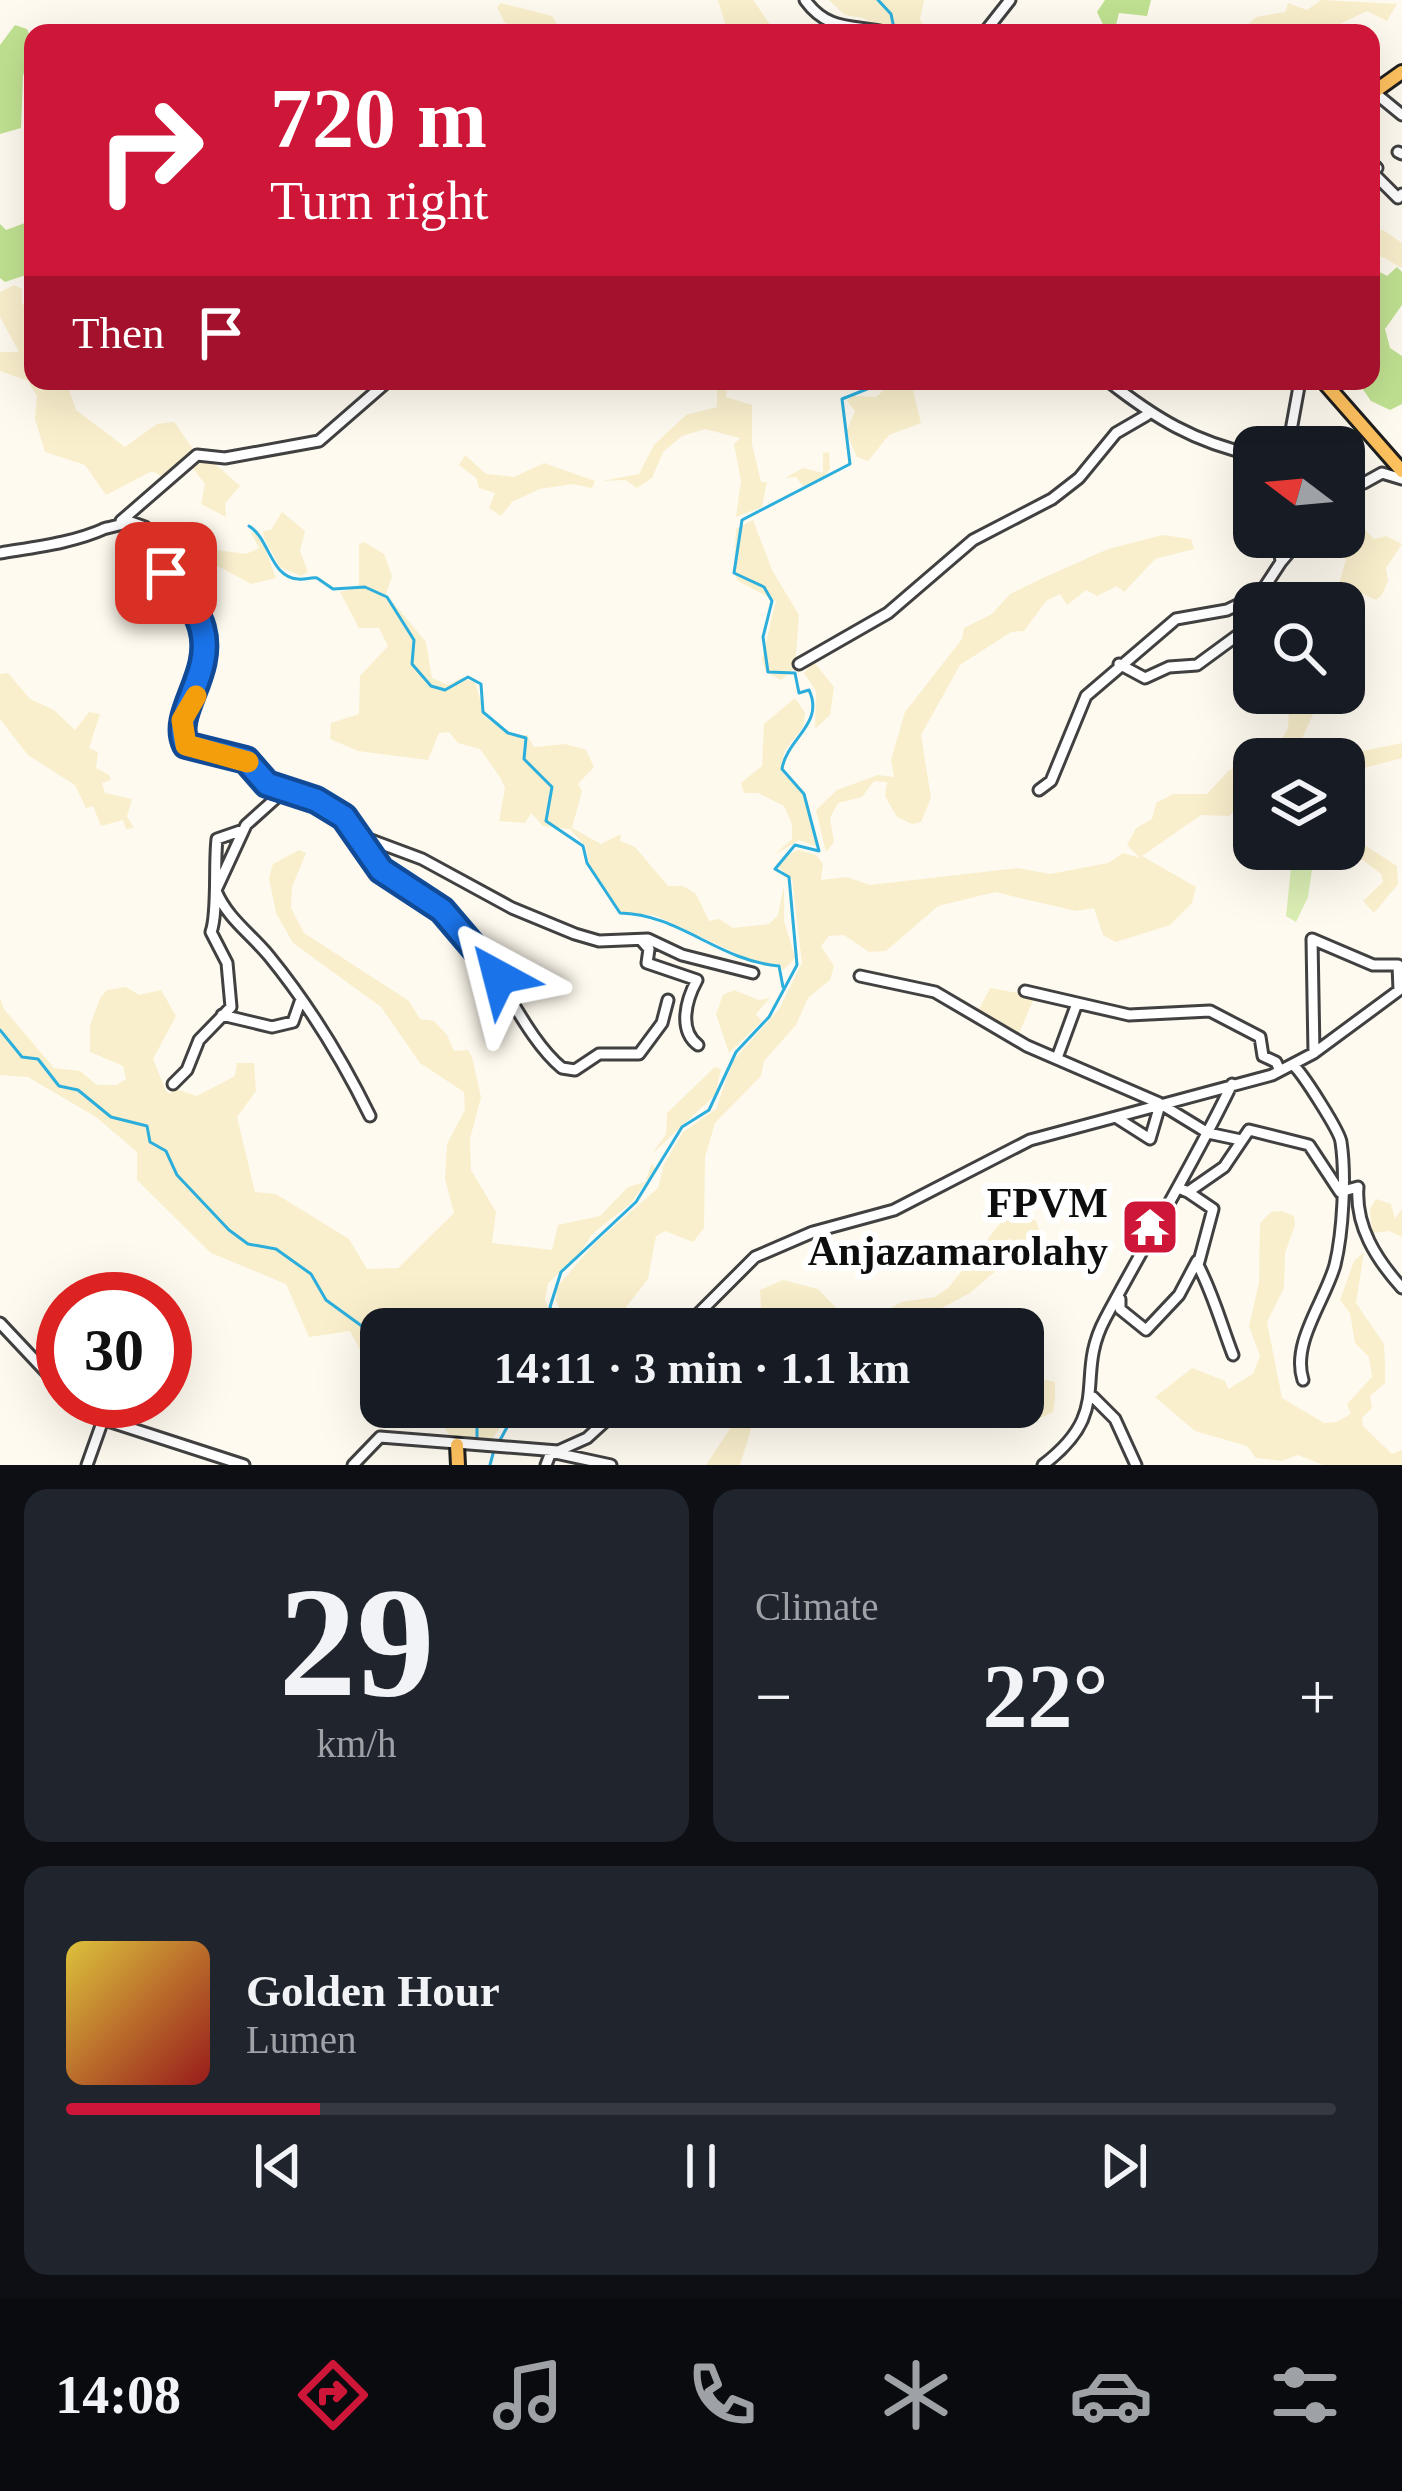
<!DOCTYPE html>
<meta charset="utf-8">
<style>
body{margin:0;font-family:"Times New Roman",serif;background:#20242c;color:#f1f3f6;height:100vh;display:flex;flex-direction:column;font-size:45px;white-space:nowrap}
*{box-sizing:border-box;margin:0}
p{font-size:39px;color:#9ea1a6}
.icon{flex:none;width:66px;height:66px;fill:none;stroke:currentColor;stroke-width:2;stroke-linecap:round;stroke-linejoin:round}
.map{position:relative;height:1465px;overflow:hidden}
.panel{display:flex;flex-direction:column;gap:24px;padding:24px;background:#0d0f14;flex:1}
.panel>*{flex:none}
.hud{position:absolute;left:24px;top:24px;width:1356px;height:366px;border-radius:24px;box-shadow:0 12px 48px #0002;background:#ce1638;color:#fff;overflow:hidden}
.needle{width:78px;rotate:286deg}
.buttons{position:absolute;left:1233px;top:426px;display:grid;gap:24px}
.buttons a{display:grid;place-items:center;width:132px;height:132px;border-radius:24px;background:#171b24;box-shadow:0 12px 48px #0002;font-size:60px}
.speed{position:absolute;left:36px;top:1272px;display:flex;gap:24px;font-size:60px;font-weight:700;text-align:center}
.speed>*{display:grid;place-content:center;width:156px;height:156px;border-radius:50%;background:#171b24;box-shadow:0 12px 48px #0002;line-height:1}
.speed .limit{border:18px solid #d22;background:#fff;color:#111}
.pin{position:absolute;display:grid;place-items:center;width:102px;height:102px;color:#fff;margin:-51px;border-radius:24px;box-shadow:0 6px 18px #0006}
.me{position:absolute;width:132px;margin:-66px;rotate:322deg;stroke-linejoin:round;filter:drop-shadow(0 0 9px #0008)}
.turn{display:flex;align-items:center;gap:42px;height:252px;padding:0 48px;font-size:54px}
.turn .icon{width:156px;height:156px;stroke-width:2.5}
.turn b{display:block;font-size:84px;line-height:102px}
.then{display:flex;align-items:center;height:114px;padding:0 48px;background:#0003;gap:24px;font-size:45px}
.big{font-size:90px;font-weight:700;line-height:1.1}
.panel .widget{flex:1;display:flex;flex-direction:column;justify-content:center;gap:18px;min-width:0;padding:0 42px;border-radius:24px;background:#20242c}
.panel .dial{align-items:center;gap:0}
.dial b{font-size:156px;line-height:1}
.song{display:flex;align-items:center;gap:36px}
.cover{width:144px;height:144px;border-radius:18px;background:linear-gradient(135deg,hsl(50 70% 55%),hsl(0 70% 35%))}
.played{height:12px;border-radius:6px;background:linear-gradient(90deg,#ce1638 20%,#363941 20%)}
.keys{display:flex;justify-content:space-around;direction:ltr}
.heat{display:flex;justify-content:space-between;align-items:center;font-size:66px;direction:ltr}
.panel .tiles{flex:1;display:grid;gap:24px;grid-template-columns:1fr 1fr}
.widget:last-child{grid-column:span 2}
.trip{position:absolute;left:360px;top:1308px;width:684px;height:120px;border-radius:24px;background:#171b24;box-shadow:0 12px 48px #0002;font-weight:700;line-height:120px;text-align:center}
.tabs{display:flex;height:192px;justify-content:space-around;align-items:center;background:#090b0e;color:#9ea1a6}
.tabs .icon{width:84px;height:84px}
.tabs .current{color:#ce1638}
.tabs b{font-size:54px;color:#f1f3f6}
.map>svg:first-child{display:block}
</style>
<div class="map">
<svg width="1402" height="1465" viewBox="0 0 1402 1465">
<rect width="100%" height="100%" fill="#fffaef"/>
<path fill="#f9efcc" d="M718,0h35l23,33h-48z
M829,0h95l-4,19 7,14h-36l-28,-15 -18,-3z
M1321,0l76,4 -10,17 -20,-10 -45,22h-83l17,-16 29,-5 3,-9 19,7z
M501,3l51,13 10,17h-27l-30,-10 -8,-16z
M1371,230h12l19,13v25l-31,-17z
M14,285l8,4v15l11,9v68h33l10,29 49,37 32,-23 17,-2 22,31 -25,28 -19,-10 -46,24 -21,-30 -40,-13 -10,-33 2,-23 -9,-15 -28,-10v-19h19l-19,-35v-25z
M717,381h11l-2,16 26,8v39l9,38h6l-5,25 -26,10 5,-36 -7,-37 6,-6 -35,-9 -23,7 -19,16 -11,26 -15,10 -12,-8 -23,1 37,-7 15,-29 32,-30 31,-8z
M893,382h18l10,41 -32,12 -21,26 -11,-4 -11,-25 9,-21 -8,-10 5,-5 24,1z
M829,452l1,17 -9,11 -18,6 -7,-9 -11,1 18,-10 20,5v-20z
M465,455l21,19 28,3 30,-14 51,18 -3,7 -20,-4 -32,5 -28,13 -11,14 -12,-8 6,-15 -16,-5 -3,-10 -17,-13z
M200,460l12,1 28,25 -15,17 1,14 -25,-13 4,-20 -14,-18z
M282,512l23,19 -5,20 8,21 -7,4 -21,-9 -16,-29 -1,-7 8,-1z
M1344,516l12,4 18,19 12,-3 16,8 -16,24 2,13 -6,14 -6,5 -20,-9 -12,27v-15l-9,-4 11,-40 -11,-5 4,-17h5z
M753,520l19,50 27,45 -4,53 -14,12 -15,-8 -4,-13 14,-58 -38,-20 -4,-8 2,-44z
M259,532l17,46 -25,6 -37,-20 -3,-8 6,-6 29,4 13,-6 -8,-15z
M1163,535l28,4 3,10 -39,10 -31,33 -7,-6 -20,10 -11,-6 -19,15 -7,-11 -14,7 -22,30 -13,1 -51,33 -39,70 10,63 -10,24 -9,2 -15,-7 -12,-21 2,-14 -13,-1 -12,16 -24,6 -8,15 4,24 -8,10 -10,-42 21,-20 41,-15 16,2 -3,-17 14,-48 57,-73 2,-11 28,-14 18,-20 33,-16 65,-29z
M364,542l20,12 8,22 -6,18 40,48 6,36 16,7 13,-7 14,4 10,35 25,18h17l7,12 32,-3 20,6 8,17 -16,17 4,7 -10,37 29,16 20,-10 -1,7 15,6 33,39h15l13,8 13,27 10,-2 14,9 36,-4 9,-9 6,-30v36l11,36 -4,6 -8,7 -5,-6h-19l-105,-49 -33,-2 -32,-49 -3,-17 -16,-18 -27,-3 -12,-13 -6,10 -26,-2 6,-33 -5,-11 -20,-28 -22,-6 -9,-11 -10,1 -11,27 -70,-9 -28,-12 1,-16 28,-9 1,-38 28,-30 -9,-18h-20l-19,-36 19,-5v-43z
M814,662l20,25 -4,28 -15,14 1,-38 -12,-18z
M8,673l22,26 24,11 21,20 14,-18 11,2 -11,34 9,4 -2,16 13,7 2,5 -9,3 3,10 27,6 -5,17 7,12 -8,1 -3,-9 -22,6 -8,-20 -7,2 -11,-23 -47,-30 -28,-36v-45z
M1290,693h33l-20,43 -3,23h-40l14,-6 14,-25z
M795,698l10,15 -2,14 -19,25 -2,20 19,18 17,57 -19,-7 -25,15 18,-16v-15l-8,-18 -26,-13h-14l-3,-10 21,-17 2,-42z
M1402,743v15l-46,12 -12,-1v-10h-21z
M1254,761v32l-25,23 -28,-1 -59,41 54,31 -4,16 -22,22 -54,17 -13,-7 -9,-27 -18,3 -81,-19 -57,14 -52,45 -17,1 -25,-17 -15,1 -8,10 13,20 -4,14 -22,18 -12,27 -32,36 -3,15 -46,47 -10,34 -1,71 -11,14 -28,-11 -9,5 -8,43 -39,50h-41l-12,-28 1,-14 38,-44 63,-55 6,-24 19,-32 33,-23 17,-48 46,-52 23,-46 -10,-84 -14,-12 5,-10 15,-7 18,5 7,9 -2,16 26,-3 23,8 148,-17 32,6 58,-11 15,-10 17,5 -13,-13 9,-17 16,-9 4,-16 17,-9h34l22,-24z
M1344,832l53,34 1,18 -24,29 -11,-12 20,-19 -2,-8 -18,-14 -39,-6 -3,-5h23z
M299,850l7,3 -14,34 -1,21 13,25 105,68 11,18 14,2 13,14 7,16 14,-1 4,7 9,40 -11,42 1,31 25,42 -4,31 60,7 6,-25 42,-9 28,-29 17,-5 7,-19 3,6 -24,34 -39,31 -13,21 -31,28 -3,17 12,29h-176v61l-31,-59 -41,6 -23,-53 -75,-31 -74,-73v-28l-41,-35 -68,-40 -28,-2v-77l4,11 50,59 26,3 17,14h20l9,-6 -3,-13 -33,-14v-26l10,-28 7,-8 19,-3 13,8 22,-5 15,26 -23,43 13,32 4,3 2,-6 25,8 38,-20 2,-13h17l2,28 -19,26 18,75 21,2 73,45 18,30 31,-1 56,-55 -9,-34 2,-35 18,-34 -1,-18 -44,-29 -39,-56 -88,-64 -17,-30 -7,-35 4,-14z
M990,988l45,8 -18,42 -40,-25z
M734,990l25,10 11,-2 -14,16 6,7 -33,32 -13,-39 7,-19z
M715,1067l6,2 -6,26 -63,59 14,-20 1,-21z
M1376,1199l15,5 4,15 7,-10v28l-13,-6 -17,2 -2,-24z
M1015,1205l21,16 8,23 -5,13 -22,6 -14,-11 -5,17 -28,24 -49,26 21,10h-168l-13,-20 -1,-19 23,-10 35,9 33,34 23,-4 27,-17 34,-5 13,-9z
M1282,1211l12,5 1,9 -10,28 -1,35 -17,34 15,76 42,25 12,-1 15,-8 -4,-10 25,-27 -3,-20 -14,-14 -5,-30 -10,-13 14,-39 10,-9 -8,51 28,41 1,22v17l-15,13 2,12 -10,10 1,8 29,28 10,-4v15h-79l-25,-10 -16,6 -26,-3 -9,-12 -52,-15 -40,-34 37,-29 33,13 3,8 25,-15 7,-18 -11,-30 10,-43 1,-60 11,-11z
M990,1309l20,5 -2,15h-38z
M1035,1378l20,4v16l-2,14 -21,10 -22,-14 13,-1 1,-17z
M443,1407l17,1 55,-1 -26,36 -37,-4 -12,-18z
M802,1407l-19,18 -31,1 -12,39h-34l37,-56z"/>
<path fill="#daeeb4" d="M1293,849h22l-7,48 -12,25 -10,-6z"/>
<path fill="#c0e191" d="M1105,0h46l-4,16 -28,-3 -5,20h-7l-10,-21z
M15,25l12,4 6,14 -10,33 -2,52 -21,6v-89z
M33,220l-4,54 -24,8 -5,-4v-54l6,6z
M1371,267l16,9 10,-9 5,5v33l-17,24 5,19 12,8v48l-12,6 -19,-9 -14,-20h14z"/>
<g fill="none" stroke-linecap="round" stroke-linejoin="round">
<path stroke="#2caedc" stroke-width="3" d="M878,0l13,14 4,19
M249,526c21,13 21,51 49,53 7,1 13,-2 19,-1l16,11 32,-2 22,10 27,43 -2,24 19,22 14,4 23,-13 13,7 2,28 25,21 18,5 -2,21 28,28 -6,34 37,25 4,17 33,50c59,1 99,48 159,53l4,21
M0,1030l22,27 16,2 21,27 19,4 33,27 36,9 3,16 16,9 11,24 52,55 19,14 28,5 35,25 15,26 55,40
M562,1329l-12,-22 11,-35 75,-70 46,-75 27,-17 27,-58 33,-35 28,-52 -8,-88 -14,-8 20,-24 24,6 -15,-57 -22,-25c5,-31 43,-45 27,-79l-10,3 -4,-20 -27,-1 -5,-35 9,-36 -8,-14 -30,-14 8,-53 108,-56 -8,-65 45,-18
M477,1407v34
M499,1442l19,-35
M490,1465l4,-15"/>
<defs>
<path id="minor" d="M805,0c24,33 49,24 83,33
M984,33l26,-33
M1374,92l28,23
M1398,152l4,2
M1371,162l6,6 -4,5 25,25 4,-4
M1108,381c47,37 86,61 146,74
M1288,447l12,-66
M1344,482l20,1 18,-10 20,6
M121,521l76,-66 28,3 94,-17 69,-60
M103,529l28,-7 14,5 58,106 -5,57 -17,39 9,19 56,13 21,23 49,15 47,38 59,22 90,49 63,26 24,7 49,-2 34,16 71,18
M0,553c36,-6 73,-10 106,-25
M1281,562l21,-25
M799,664l89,-51 85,-73 79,-41 27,-21 37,-45 31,-18
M1119,664l26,14 24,-11 28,-2 45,-33 12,-23
M1039,790l12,-9 35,-85 90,-77 51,-9 33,-16 21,-32 -3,-25
M353,831c23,47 75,61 110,99 36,39 62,108 99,138l13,2 24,-16h40l23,-31 6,-23
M216,890l30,-65 29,-26 -4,-14
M216,891c12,28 34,42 53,65 40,49 73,103 101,160
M641,940l8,9 -2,14 50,17c-11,20 -19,50 1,65
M860,976l75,16 92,54 132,57 49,30 33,7
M1025,991l104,24 81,-4 50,26 3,19 13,6 4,9
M222,1015l50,12 21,-5 7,-20
M1314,1053l-2,-114 61,26h25l1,25
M1057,1058l19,-52
M1293,1065c9,7 47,67 48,77 5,33 2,90 -6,123 -10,36 -44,78 -32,115
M173,1084l14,-14 12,-30 32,-33 -4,-44 -16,-31c7,-18 3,-67 6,-93l26,-9
M1117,1118l33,21 10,-34
M1181,1189l7,3 36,-25 25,-37 60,15 31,47 18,-5c-3,39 18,72 44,101
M1188,1192l25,17 -15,56c16,31 23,59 35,90
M1120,1299v10l26,21 33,-35 18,-34
M0,1323l63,67
M683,1329l72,-72 58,-25 81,-22 136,-70 242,-65 42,-22 88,-65
M1093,1397l22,22 21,46
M74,1401l31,19 139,45
M87,1465l16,-45
M353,1465l27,-28 178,14 29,-13 34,-31
M546,1465l5,-13 60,13
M1043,1465c72,-55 30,-86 62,-146 42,-79 88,-154 127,-235"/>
<path id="major" d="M1371,94l31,-22
M1323,381l79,90
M457,1445l1,20"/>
</defs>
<use href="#minor" stroke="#414141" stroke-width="15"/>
<use href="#major" stroke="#1f1f1f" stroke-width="18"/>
<use href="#minor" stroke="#fff" stroke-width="9"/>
<use href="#major" stroke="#ffc25f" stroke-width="12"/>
</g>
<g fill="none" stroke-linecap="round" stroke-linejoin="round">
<defs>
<path id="route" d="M166,573c13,18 30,33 36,55 13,47 -32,85 -16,117l60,15 21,24 49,16 28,17 37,53 61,40 57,67"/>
</defs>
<use href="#route" stroke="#114b97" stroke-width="30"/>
<use href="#route" stroke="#1a73e8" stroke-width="21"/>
<path stroke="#f59e0b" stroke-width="21" d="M196,696l-14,24 4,25 62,17"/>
</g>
<defs>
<symbol id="temple-square" viewBox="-11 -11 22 22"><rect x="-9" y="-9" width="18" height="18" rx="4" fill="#ce1638" stroke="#fff"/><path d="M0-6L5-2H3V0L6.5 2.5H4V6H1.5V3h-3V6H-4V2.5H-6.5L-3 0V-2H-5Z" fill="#fff"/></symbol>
</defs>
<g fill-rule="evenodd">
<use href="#temple-square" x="1117" y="1194" width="66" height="66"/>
</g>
<g text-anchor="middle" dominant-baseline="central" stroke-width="12" stroke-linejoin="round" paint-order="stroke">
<g font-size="42" font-weight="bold" fill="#0e0e0e" stroke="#fff" text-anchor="end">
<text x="1108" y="1203">FPVM<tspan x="1108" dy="48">Anjazamarolahy</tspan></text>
</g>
</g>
</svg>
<div class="buttons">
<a><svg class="needle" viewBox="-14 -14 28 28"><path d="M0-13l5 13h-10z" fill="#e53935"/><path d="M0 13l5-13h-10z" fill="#9ea1a6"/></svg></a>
<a><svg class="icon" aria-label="search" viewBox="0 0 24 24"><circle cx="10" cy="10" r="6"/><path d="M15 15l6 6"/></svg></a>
<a><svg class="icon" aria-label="layers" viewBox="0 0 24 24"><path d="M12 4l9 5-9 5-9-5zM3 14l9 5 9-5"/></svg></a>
</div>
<div class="speed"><div class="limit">30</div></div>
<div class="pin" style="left:166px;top:573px;background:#d93025"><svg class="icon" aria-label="arrive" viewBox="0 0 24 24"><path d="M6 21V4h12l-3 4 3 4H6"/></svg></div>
<svg class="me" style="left:499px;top:977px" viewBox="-20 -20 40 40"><path d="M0-17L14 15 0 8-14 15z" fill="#1a73e8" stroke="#fff" stroke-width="4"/></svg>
<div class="trip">14:11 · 3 min · 1.1 km</div>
<div class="hud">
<div class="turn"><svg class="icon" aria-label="right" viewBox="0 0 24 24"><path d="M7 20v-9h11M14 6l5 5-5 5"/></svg><div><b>720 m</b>Turn right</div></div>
<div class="then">Then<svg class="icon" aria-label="arrive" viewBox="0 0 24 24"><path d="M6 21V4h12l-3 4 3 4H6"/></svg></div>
</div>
</div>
<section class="panel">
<div class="tiles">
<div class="widget dial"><b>29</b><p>km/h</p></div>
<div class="widget"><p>Climate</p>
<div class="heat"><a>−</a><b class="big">22°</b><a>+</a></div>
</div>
<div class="widget">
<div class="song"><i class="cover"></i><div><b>Golden Hour</b><p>Lumen</p></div></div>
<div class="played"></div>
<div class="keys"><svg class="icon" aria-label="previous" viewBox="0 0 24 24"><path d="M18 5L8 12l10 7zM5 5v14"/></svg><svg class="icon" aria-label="pause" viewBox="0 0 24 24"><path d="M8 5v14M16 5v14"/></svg><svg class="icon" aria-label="next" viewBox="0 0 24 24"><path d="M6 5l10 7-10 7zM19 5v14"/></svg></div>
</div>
</div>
</section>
<nav class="tabs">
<b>14:08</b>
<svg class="icon current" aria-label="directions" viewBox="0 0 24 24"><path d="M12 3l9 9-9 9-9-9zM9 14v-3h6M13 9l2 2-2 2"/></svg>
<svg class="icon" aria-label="music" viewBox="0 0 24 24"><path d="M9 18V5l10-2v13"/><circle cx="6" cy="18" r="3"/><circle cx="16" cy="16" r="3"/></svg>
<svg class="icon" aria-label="phone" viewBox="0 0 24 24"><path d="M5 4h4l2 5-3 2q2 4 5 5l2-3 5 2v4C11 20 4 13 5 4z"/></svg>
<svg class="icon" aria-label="climate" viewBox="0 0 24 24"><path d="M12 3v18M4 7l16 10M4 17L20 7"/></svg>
<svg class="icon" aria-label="car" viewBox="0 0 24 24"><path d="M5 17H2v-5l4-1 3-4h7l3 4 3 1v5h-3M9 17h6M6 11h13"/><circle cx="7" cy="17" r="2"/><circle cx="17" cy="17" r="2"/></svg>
<svg class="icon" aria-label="filters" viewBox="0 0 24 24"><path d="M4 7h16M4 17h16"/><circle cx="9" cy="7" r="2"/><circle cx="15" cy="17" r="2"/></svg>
</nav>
